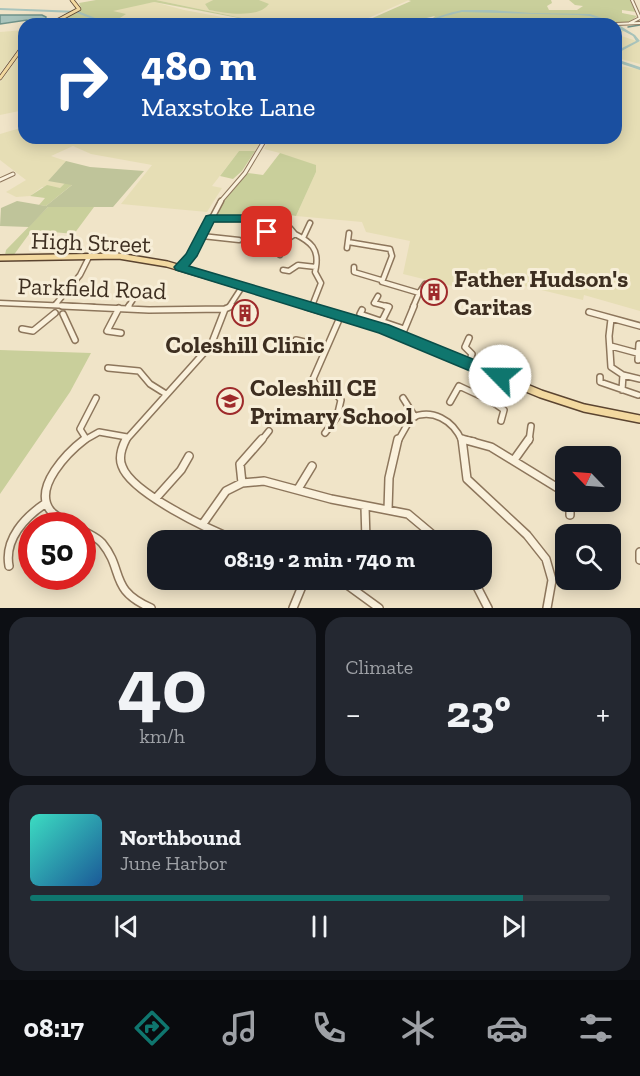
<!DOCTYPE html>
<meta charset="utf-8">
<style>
body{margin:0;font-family:"Zilla Slab",serif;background:#242831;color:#f1f3f6;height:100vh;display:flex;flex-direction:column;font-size:22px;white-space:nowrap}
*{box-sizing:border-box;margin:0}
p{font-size:20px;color:#9ea1a6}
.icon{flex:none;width:33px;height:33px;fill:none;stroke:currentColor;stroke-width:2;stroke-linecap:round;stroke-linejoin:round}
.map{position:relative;height:608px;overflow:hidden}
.details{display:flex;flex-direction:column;gap:9px;padding:9px;background:#0d0f14;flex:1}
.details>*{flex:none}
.hud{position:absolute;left:18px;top:18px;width:604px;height:126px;border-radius:18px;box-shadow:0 3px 15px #0003;background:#1a4fa0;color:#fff;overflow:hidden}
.needle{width:39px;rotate:295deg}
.fabs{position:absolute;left:555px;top:446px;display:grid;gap:12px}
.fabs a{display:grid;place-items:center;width:66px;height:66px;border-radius:12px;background:#171b24;box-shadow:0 3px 15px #0003;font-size:30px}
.speed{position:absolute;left:18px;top:512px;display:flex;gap:12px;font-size:30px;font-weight:700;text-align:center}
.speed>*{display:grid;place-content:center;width:78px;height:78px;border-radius:50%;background:#171b24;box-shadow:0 3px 15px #0003;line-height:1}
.speed .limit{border:9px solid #d22;background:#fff;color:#111}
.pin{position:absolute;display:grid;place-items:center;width:51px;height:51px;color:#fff;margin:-26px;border-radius:12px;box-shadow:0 3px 9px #0006}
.me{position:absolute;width:66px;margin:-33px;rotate:293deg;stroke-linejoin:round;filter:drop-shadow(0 0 4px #0008)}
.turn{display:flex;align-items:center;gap:21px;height:126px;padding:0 24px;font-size:27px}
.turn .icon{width:78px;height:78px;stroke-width:2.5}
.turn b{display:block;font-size:42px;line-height:51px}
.big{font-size:45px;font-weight:800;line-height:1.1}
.details .card{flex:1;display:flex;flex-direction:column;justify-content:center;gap:9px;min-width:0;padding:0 21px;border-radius:18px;background:#242831}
.details .dial{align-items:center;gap:0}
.dial b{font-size:78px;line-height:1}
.song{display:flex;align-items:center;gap:18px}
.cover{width:72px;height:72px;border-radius:9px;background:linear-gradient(135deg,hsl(170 70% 55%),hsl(210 70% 35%))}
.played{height:6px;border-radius:3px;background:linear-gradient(90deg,#0f766e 85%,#363941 85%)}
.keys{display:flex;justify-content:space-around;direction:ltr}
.heat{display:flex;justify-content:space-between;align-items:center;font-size:33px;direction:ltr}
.details .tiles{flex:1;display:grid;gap:9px;grid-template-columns:1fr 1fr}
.card:last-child{grid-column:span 2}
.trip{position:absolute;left:147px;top:530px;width:345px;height:60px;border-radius:18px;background:#171b24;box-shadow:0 3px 15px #0003;font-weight:800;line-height:60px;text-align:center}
.dock{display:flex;height:96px;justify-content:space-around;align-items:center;background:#090b0e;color:#9ea1a6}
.dock .icon{width:42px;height:42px}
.dock .selected{color:#0f766e}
.dock b{font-size:27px;color:#f1f3f6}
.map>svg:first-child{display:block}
</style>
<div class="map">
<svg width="640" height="608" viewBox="0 0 640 608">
<rect width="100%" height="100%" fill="#f0e4c8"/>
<path fill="#e6deb5" d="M156,0h57l-8,4 4,6 29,3 15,-1 16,-7 -10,-5h150l-54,24h-85z
M154,2l30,8 76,14h-119l-22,-7 -7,-6 5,-3z
M623,28l1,3 -6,4 22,7v22l-23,-6v-5l4,-3 -4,-1v-20z
M24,30v11l-24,32v-41z
M24,50v60l-24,5v-33z
M617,66l23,3v242l-56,-16 -1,5 -116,-28 -7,16 -57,-14 7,-33 -44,-9 -4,-10 -66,-6 20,-44 -36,-19 -16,-4 6,-11h346z
M24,127v11h238l-7,13h-16l-27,35 10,2 -15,24 -86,-8 31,-39 -61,-11 -18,-8 -22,10 15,5 -18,20 17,2 -5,5 -18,-1 -12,9 -14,1 -10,-5 20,-12 -26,-20v-26z"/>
<path fill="#c9cf9b" d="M96,0h60l114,24 -116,-22 -41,9 13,3 -6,4 21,6h-86l26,-16 -2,-5z
M213,0h46l10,4c-11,15 -44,9 -60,6l-4,-6z
M408,0h143l1,3 -5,3 2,4h28l6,-4 -8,-1 -6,-5h61l6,12 -14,-2v3l15,3 -7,6 -18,2h-96l-42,-5 -16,5h-31l8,-8 -34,8h-42l52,-23z
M239,151h16l-13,20 -9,8 -13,-3z
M280,153l36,12v7l-20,44 -23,-4 -33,7 -26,-1 8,-15 26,-30 15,2z
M65,183l8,1 -27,22 -7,-1 6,-7 -15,-2 17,-11 13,3z
M48,207h46l-20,27 -42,-4 -19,26 -8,-1 1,-5z
M0,350l91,3 -21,39 -70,102z"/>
<path fill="#bfc49a" d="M66,161l24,6 54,4 -31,36h-65l-19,20 -29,-1 1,-18 16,-7 29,5 26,-21 -24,-4z"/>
<path fill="#a9c4bc" stroke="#6f938a" stroke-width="1.5" d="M0,15h42l4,2 -1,6 -17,1 -1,-4 -27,4z"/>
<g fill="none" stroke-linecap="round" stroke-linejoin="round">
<path stroke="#6f938a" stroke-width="1.5" d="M628,27l12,-2"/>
<path fill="#a9c4bc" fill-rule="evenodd" d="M0,8l78,3 32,13h-5l-28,-11 -77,-3z
M462,10h29l40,3 59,1 24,8 21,13 5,6 -24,13v-3l20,-10 -3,-5 -17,-9v-3h-4l-22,-8 -11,-1 -117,-3c-7,2 -15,3 -22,6 -5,2 -9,5 -15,6 12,-8 23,-11 37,-14z
M616,59l24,8v3l-24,-8z"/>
<defs>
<path id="minor-far4" d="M630,23l10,-5 -8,-18
M616,24l24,-1"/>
<path id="minor-far3" d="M0,180l13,-6
M220,202l25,-29 21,-35"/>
<path id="minor-far2" d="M210,219h46l13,9 -2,4
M275,227l15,1 5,6
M202,236l37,4
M303,238l7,-15
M348,242l42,7 2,7 -10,26 37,11 -6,14
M347,248l2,-15
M280,255l6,-15 9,-6c16,8 24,15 21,33
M354,267v5l27,8
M180,268l14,-16 27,-51
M283,270l6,1 9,-6 18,2 -1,5 6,11 -9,23
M124,292l31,1
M419,293l6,-9
M378,296l-4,7 15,4
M0,303l94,4
M55,305l25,-30 10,-20
M128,307l10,-15
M229,307l13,-20"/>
<path id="minor-far1" d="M62,306l87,4 76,-1 7,-3
M119,308l-12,23 14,2
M128,308l1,-2
M362,310l-2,4 44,15
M589,312l51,14
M63,314l12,26
M611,319l-2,17 2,31 12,8
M382,321l7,-14 -4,-1
M22,329l11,2 22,-18
M402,335l12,-29
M469,338l-4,9 7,7 -3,9
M296,340l30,7
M611,346l26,7
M638,360l1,-16
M108,368l31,3 11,13 16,10
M500,376l-9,25 13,9 -3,11
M600,377v5l38,13
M622,390l1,-15 17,4
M403,398l12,19
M450,402l9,-16 32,15
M325,433l12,-16 4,-17 -5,-6 -20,-8 -3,-7 28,-64
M85,437l-5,-8 16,-31
M462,439l12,2
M83,441l16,-9 28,5
M125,441l86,-96 14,-36
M261,441l8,-10
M398,441l13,-23c21,-10 42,2 51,23
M529,441l2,-15"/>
<path id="minor" d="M126,439c-4,8 -8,18 -4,27 9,27 88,64 114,74
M462,439l29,8 75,46
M462,439l5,40 60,56 19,24 6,21 -5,28
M514,460l15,-21
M242,483l-2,-19 22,-25
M298,489l14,-23
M156,498l25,-28 8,-14
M570,501v14
M365,507l1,33
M388,510l1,-32 9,-39
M74,525c-8,-4 -19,-8 -24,-15 -17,-23 18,-58 35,-71
M202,525l24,-34 16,-8 22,-2 67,18 77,15 31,26
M82,530c6,4 15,7 20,13 23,28 6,46 49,65
M640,552v8
M9,566c-5,-27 16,-49 37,-63
M339,579l40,29
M473,579l15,29
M293,608l12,-29"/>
<path id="major-far2" d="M51,24l28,-15 -7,-9
M0,78l24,-33"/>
<path id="major-far1" d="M0,258l119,-2 48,8 145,43"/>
<path id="major" d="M307,306l77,23 157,65 43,14 56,11"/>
</defs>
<use href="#minor-far4" stroke="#8d765c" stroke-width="4"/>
<use href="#minor-far3" stroke="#8d765c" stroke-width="5"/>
<use href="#minor-far2" stroke="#8d765c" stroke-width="7"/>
<use href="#minor-far1" stroke="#8d765c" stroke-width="8"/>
<use href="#minor" stroke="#8d765c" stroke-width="10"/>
<use href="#major-far2" stroke="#5b4430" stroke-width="4.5"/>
<use href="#major-far1" stroke="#5b4430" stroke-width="8"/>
<use href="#major" stroke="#5b4430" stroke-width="10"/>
<use href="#minor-far4" stroke="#faf1dc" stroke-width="2"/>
<use href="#minor-far3" stroke="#faf1dc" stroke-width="3"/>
<use href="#minor-far2" stroke="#faf1dc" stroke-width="4"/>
<use href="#minor-far1" stroke="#faf1dc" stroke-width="5"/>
<use href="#minor" stroke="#faf1dc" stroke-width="7"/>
<use href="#major-far2" stroke="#f3d9a0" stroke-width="3"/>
<use href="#major-far1" stroke="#f3d9a0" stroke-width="5"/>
<use href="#major" stroke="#f3d9a0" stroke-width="7"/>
</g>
<path fill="#0f766e" stroke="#0a4d48" stroke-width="1.5" d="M210,215h46l19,13 -4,7h-8v-6l-9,-7h-40l-17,34 -8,10 200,59 116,47 2,4 -2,5h-11l-115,-48 -203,-63 -2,-3 12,-13 20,-38z"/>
<defs>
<symbol id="building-ring" viewBox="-11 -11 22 22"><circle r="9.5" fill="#f7eed8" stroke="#9e2a2b" stroke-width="1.5"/><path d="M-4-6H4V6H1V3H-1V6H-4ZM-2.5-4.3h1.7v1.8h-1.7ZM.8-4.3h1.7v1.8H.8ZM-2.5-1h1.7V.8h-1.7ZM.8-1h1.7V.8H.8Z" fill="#9e2a2b"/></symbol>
<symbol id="school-ring" viewBox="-11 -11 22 22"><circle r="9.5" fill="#f7eed8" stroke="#9e2a2b" stroke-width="1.5"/><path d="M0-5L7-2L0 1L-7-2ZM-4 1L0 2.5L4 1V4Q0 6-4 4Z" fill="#9e2a2b"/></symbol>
</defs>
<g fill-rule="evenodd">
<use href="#building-ring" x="419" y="277" width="30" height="30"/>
<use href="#building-ring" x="230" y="298" width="30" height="30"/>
<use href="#school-ring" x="215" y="386" width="30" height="30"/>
</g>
<g text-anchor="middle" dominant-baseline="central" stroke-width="6" stroke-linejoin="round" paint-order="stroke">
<g font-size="24" fill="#3d2e20" stroke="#f7eed8">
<text transform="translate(91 242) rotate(2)">High Street</text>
<text transform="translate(92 288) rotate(2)">Parkfield Road</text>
</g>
<g font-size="24" font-weight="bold" fill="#3d2e20" stroke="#f7eed8" text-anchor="start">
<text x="454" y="278">Father Hudson's<tspan x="454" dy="28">Caritas</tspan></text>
<text x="245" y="344" text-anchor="middle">Coleshill Clinic</text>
<text x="250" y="387">Coleshill CE<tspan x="250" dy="28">Primary School</tspan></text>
</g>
</g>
</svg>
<div class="fabs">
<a><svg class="needle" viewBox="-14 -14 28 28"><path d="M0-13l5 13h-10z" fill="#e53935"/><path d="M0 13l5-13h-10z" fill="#9ea1a6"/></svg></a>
<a><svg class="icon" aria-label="search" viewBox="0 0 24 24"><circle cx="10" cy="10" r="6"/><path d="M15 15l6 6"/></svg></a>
</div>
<div class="speed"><div class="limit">50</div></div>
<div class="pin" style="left:267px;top:232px;background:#d93025"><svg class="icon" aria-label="arrive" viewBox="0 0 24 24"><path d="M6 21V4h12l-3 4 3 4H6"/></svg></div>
<svg class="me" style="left:500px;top:376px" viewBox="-20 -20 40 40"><circle r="19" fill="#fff"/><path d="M0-13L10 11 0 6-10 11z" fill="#0f766e"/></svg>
<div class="trip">08:19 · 2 min · 740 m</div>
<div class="hud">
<div class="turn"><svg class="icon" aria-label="right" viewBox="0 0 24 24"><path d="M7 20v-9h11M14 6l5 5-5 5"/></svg><div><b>480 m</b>Maxstoke Lane</div></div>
</div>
</div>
<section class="details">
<div class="tiles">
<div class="card dial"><b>40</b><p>km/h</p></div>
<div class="card"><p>Climate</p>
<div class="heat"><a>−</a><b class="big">23°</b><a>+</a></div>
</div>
<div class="card">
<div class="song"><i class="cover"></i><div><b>Northbound</b><p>June Harbor</p></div></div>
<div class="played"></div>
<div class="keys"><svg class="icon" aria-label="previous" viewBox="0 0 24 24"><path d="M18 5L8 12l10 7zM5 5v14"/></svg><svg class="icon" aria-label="pause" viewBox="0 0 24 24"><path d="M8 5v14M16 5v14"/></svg><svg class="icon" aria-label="next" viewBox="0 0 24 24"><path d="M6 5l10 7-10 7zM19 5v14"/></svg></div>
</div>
</div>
</section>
<nav class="dock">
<b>08:17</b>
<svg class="icon selected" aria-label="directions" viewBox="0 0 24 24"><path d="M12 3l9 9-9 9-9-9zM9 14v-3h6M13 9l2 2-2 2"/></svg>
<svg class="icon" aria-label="music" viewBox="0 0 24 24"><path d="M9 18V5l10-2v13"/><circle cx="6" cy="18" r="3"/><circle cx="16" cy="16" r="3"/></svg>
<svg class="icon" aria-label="phone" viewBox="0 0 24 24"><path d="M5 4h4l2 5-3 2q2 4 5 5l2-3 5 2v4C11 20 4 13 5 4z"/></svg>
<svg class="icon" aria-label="climate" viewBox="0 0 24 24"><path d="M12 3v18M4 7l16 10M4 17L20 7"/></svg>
<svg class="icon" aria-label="car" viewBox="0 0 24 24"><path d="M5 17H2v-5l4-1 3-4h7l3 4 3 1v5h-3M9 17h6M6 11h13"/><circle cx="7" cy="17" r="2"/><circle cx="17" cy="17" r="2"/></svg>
<svg class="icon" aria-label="filters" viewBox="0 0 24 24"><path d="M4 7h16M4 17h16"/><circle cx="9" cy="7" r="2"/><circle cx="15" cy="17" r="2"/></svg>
</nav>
